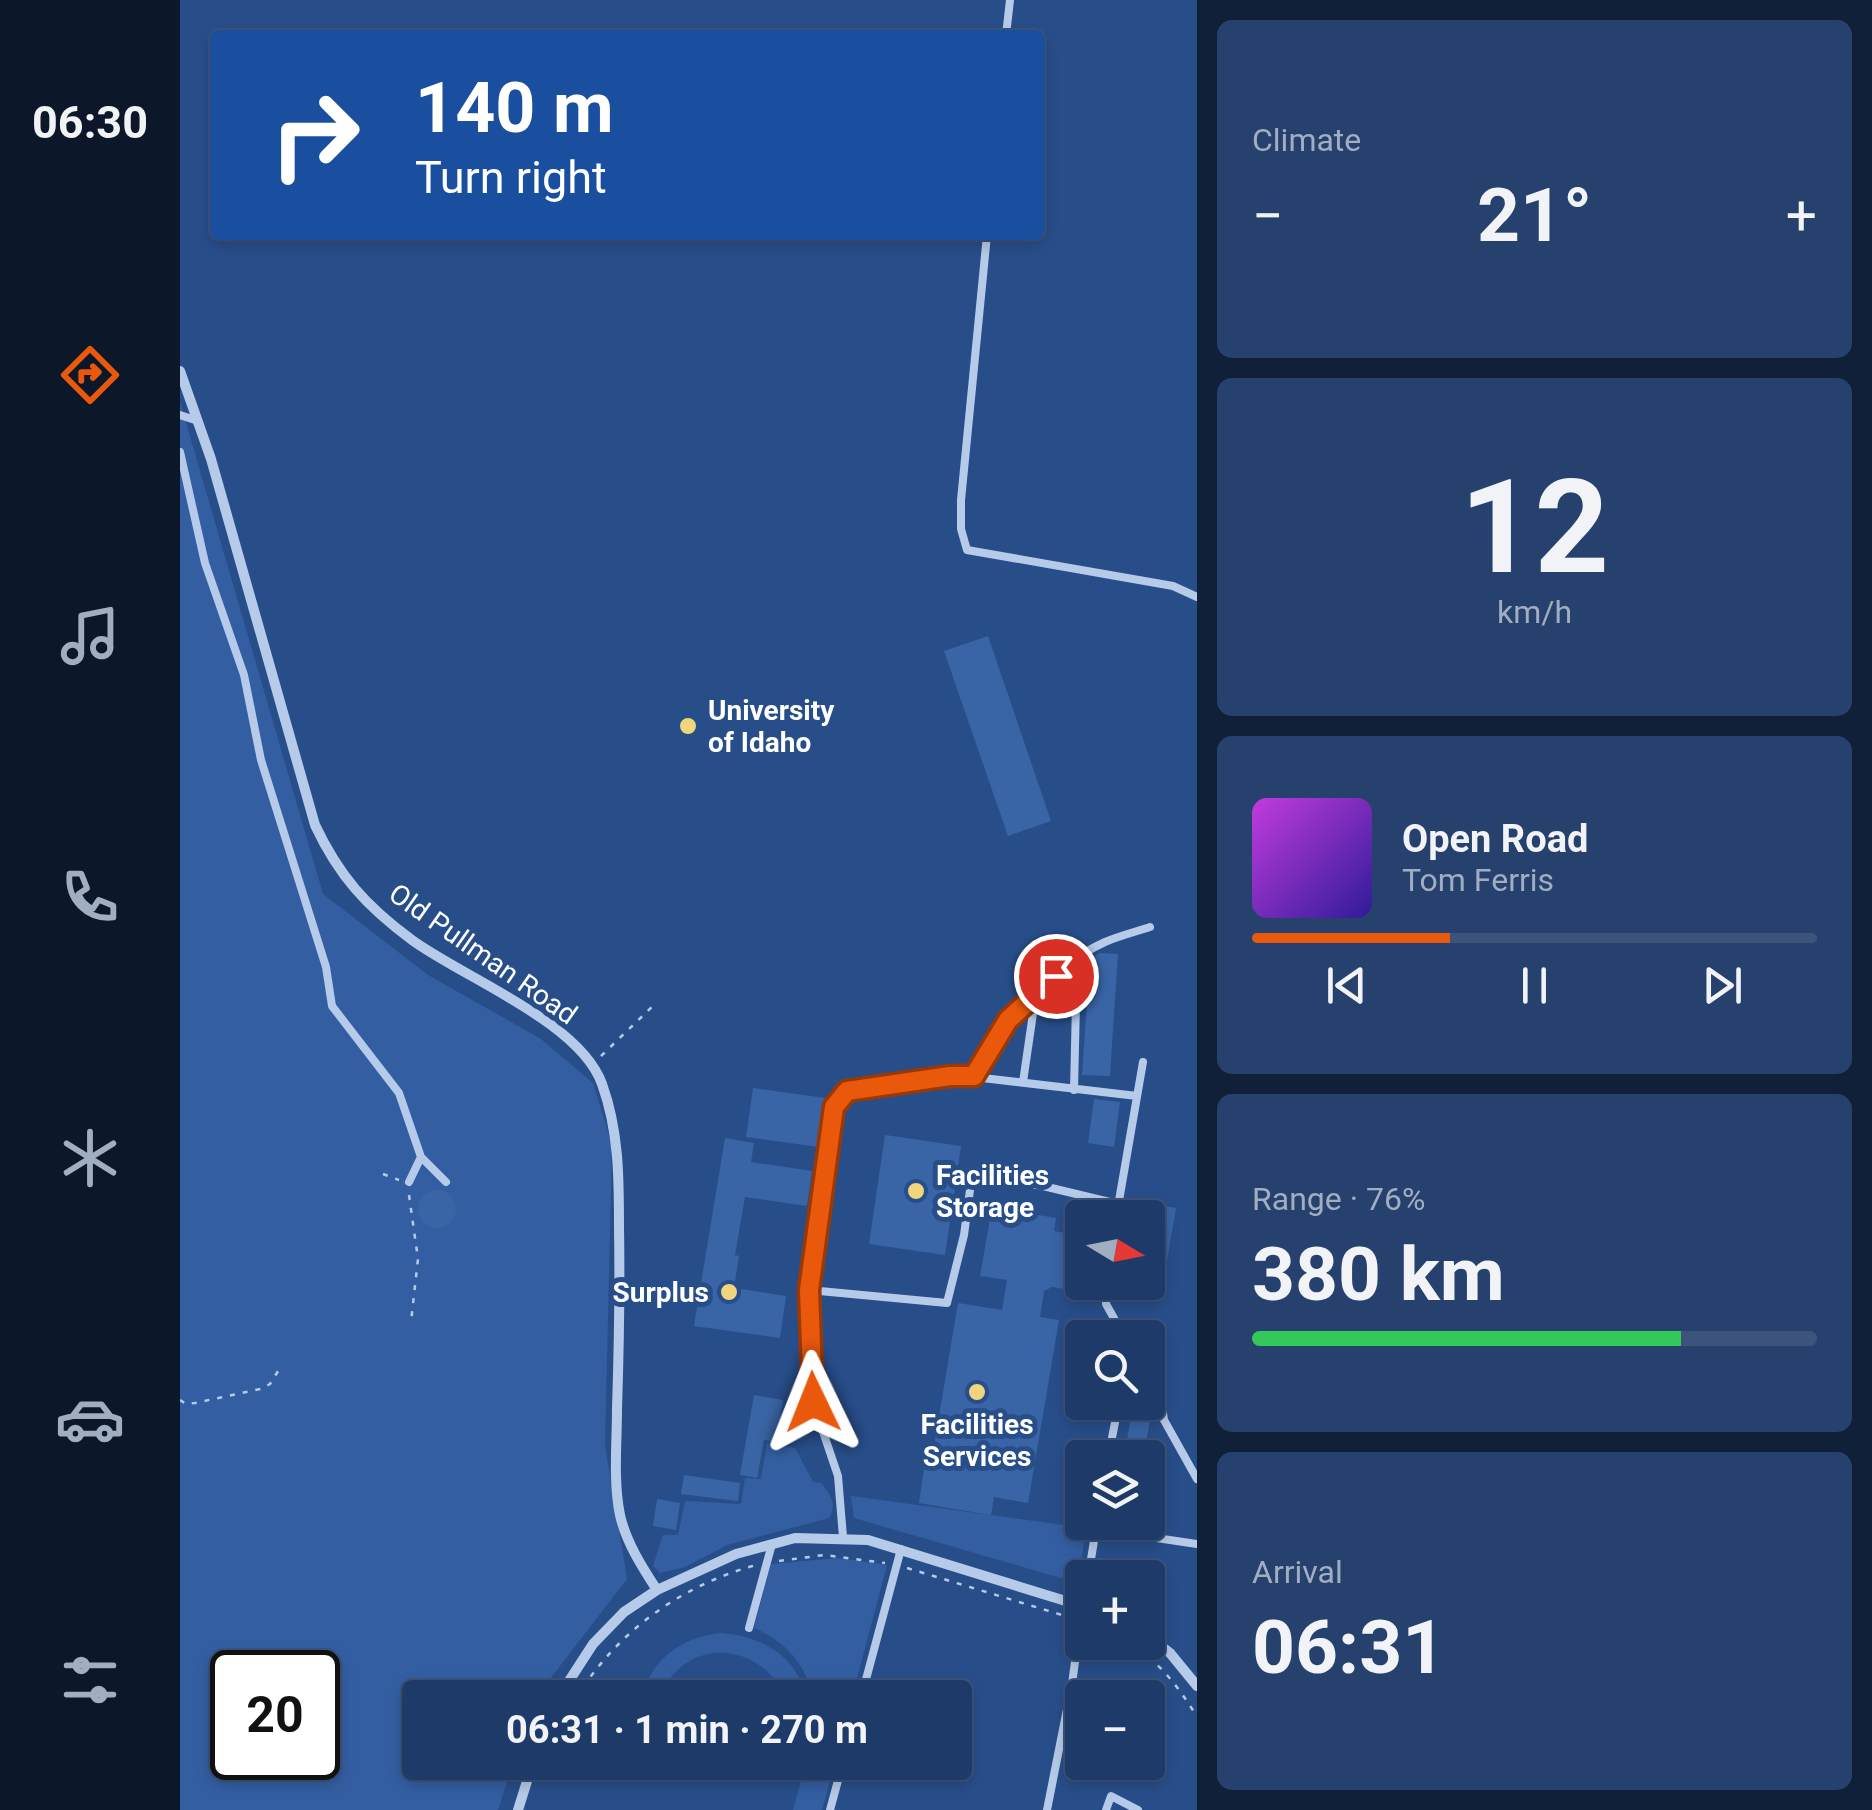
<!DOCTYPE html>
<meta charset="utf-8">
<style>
body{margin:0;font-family:Roboto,sans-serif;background:#26416e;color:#f1f3f6;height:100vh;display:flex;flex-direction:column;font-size:38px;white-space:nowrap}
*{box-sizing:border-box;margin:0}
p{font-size:32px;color:#a1adc0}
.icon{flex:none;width:55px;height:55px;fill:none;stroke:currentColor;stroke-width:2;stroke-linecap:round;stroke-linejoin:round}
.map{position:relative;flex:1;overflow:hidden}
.panel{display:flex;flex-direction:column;gap:20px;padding:20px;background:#102039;width:675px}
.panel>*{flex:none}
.top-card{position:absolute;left:30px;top:30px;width:835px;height:210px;border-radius:10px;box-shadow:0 5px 15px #0003,0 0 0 2px #3c547c;background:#1a4fa0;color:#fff;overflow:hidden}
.needle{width:65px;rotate:100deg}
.buttons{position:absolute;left:885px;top:1200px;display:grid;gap:20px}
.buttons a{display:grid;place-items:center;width:100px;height:100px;border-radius:10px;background:#1e3a68;box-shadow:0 5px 15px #0003,0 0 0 2px #3c547c;font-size:50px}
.speed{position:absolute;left:30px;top:1650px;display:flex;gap:20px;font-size:50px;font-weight:700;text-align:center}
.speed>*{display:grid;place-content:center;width:130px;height:130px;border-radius:50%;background:#1e3a68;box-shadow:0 5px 15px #0003,0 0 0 2px #3c547c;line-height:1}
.speed .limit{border:5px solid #111;border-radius:15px;background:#fff;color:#111}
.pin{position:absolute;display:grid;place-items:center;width:85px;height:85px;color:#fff;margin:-42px;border:5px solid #fff;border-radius:50%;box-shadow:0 2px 10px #0007}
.me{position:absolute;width:110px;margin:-55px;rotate:358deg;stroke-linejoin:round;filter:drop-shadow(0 0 8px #0008)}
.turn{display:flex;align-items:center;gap:35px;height:210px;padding:0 40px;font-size:45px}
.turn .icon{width:130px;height:130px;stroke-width:2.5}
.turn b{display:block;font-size:70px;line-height:85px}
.big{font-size:75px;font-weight:700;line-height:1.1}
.panel .widget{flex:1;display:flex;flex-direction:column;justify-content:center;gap:15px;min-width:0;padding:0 35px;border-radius:15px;background:#26416e}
.panel .dial{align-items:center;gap:0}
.dial b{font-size:130px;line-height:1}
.song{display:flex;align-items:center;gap:30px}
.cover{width:120px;height:120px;border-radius:15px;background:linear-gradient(135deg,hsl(290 70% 55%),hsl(250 70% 35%))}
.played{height:10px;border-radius:5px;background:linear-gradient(90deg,#ea580c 35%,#3c547c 35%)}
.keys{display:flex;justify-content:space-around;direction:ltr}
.heat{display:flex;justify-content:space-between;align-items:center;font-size:55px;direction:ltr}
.charge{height:15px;border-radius:8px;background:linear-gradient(90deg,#34c759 76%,#3c547c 0)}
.trip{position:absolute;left:222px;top:1680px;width:570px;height:100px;border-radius:10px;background:#1e3a68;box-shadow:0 5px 15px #0003,0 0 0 2px #3c547c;font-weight:700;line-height:100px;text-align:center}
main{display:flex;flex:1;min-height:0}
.tabs{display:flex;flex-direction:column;width:180px;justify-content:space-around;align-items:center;background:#0c172a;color:#a1adc0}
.tabs .icon{width:70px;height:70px}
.tabs .active{color:#ea580c}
.tabs b{font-size:45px;color:#f1f3f6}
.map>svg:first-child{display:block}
</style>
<main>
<nav class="tabs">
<b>06:30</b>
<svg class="icon active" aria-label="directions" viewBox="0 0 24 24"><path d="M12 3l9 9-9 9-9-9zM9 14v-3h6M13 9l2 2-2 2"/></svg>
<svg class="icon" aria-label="music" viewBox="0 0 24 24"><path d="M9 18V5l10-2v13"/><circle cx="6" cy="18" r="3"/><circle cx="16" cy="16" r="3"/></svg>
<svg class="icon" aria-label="phone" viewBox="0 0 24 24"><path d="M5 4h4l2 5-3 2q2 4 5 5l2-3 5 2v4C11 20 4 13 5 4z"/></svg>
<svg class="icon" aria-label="climate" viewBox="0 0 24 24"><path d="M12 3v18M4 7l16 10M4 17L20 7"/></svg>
<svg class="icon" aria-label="car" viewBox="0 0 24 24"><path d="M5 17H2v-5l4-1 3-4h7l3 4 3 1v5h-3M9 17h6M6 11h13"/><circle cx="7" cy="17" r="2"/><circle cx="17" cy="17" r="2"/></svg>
<svg class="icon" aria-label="filters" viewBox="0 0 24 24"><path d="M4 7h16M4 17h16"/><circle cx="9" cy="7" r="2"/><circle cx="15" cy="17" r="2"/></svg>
</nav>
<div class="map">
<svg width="1017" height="1810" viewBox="0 0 1017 1810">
<rect width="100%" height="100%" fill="#284e8a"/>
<path fill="#335fa2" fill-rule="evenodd" d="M0,402l143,492 105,81 113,64 52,44 19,62 -7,300 22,134 -91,118 -116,1v64l93,1 -15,47h-318zM52,1672h86v86h-86z
M587,1443l28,5 18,34 8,1c9,11 17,22 8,35l-102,27 -42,22 -25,6 -7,-7 10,-31h15l7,-34 56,3 4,-26 16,1z
M671,1496l235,32 -8,55 -224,-65z
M658,1558l49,7 -35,132h-39c-8,-34 -27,-55 -59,-69l17,-64z
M540,1633c39,2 78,23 86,64h-20c-27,-57 -102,-61 -126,0h-20c14,-38 39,-59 80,-64z
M626,1763h29l-13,47h-29z"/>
<path fill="#3965a6" d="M808,636l63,185 -43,15 -64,-185z
M920,953l18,1 -8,122 -28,-1 8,-117z
M573,1088l72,10 -6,49 -73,-10z
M914,1099l26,3 -6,45 -26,-4z
M705,1135l76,11 -16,109 -76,-11z
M545,1138l29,5 -3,19 61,9 -5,35 -62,-9 -10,58 4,1 -5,32 52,8 -6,42 -86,-12z
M238 1209a19 19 0 1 1 38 0a19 19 0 1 1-38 0Z
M976,1205l20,3 -15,88 -20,-3 1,-11h6v-29z
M812,1207l64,11 -2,13 28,5v45l-1,11 -29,-5 -8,4 -4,26 19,3 -31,183 -34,-6 -3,18 -72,-12 5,-34 6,1 28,-167 44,7 5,-30 -27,-4z
M574,1395l29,5 -7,42 -12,-2 -7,38 -17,-3z
M953,1405l19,3 -7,41 -19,-3z
M504,1475l56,8 -2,18 -57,-7z
M477,1499l23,4 -4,27 -23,-4z"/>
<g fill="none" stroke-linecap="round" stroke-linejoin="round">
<path stroke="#b6cbe9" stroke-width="2.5" stroke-dasharray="5 8" stroke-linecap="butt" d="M421,1056l53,-51
M203,1174l16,6
M229,1195l9,64 -7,63
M0,1400l6,4 9,-1 65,-14 10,-5 10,-16
M599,1561l45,-6 61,8
M727,1568l165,50
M947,1642c31,18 52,45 70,75
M396,1698c42,-67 104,-112 180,-133"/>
<path stroke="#b6cbe9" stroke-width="8" d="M826,35l4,-35
M807,235l-26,265v29l6,21 206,36 24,11
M0,415l18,6
M0,452l25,111 39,112 17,85 65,207 6,39 67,87 22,64 25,25
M794,1077c29,-54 74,-109 131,-135 14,-6 30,-10 45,-15
M843,1082l13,-89
M894,1090l3,-130
M229,1182l12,-25
M936,1218l27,-156
M926,1282v22l19,34
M629,1290l25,-183 13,-16 103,-15 24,1 163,19
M968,1381l13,18 3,21 33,59
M928,1458l11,-56
M916,1529l101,15
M663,1537l-5,-61 -25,-74 -4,-112 138,13 17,-68 8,-60 71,11 75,18
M908,1578l9,-56
M569,1628l23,-84
M681,1698l40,-149
M650,1810l13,-48
M867,1810l25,-126 10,-74
M926,1810l5,-14 27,14"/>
<path stroke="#b6cbe9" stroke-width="10" d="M0,371l31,88 104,366c24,51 51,81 97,115 52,38 168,82 190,144 17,47 17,94 17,143 1,61 0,121 -2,182 0,34 -4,72 3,106 6,27 22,52 37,75
M968,1636l22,17 27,33
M378,1698l35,-54 31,-32 33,-22 79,-36 59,-16 73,2 214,66
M338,1810l15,-48"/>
</g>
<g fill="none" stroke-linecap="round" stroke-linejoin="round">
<defs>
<path id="route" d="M633,1402l-4,-112 25,-183 13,-16 103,-15h24l34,-56 48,-44"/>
</defs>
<use href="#route" stroke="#983908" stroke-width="25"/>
<use href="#route" stroke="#ea580c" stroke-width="18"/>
</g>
<g fill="#f1d57d" stroke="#284e8a" stroke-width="4">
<circle cx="508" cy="726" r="10"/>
<circle cx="736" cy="1191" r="10"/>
<circle cx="549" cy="1292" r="10"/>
<circle cx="797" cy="1392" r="10"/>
</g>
<g text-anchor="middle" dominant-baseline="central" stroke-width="10" stroke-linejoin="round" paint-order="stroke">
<g font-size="28" font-weight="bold" fill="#fff" stroke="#284e8a" text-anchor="start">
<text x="528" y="710">University<tspan x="528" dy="32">of Idaho</tspan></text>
<text x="756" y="1175">Facilities<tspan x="756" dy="32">Storage</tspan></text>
<text x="529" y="1292" text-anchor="end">Surplus</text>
<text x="797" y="1424" text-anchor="middle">Facilities<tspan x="797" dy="32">Services</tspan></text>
</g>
<g font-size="28" fill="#fff" stroke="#284e8a">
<text transform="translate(303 954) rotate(35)">Old Pullman Road</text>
</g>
</g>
</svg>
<div class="buttons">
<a><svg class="needle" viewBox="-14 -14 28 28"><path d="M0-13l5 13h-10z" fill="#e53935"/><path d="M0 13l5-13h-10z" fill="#a1adc0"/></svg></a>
<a><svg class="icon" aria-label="search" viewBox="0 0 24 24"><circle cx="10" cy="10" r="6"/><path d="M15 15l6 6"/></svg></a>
<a><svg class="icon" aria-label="layers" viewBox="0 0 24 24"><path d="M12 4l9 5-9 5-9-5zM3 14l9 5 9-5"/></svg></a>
<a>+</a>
<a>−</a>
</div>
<div class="speed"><div class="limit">20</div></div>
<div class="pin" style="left:876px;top:976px;background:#d93025"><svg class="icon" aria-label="arrive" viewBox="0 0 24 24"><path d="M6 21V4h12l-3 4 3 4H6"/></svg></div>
<svg class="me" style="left:633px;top:1402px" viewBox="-20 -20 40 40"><path d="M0-17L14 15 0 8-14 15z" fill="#ea580c" stroke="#fff" stroke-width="4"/></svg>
<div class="trip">06:31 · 1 min · 270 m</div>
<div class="top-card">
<div class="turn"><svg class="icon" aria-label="right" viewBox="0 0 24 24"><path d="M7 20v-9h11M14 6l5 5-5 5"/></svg><div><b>140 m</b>Turn right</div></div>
</div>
</div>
<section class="panel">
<div class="widget"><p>Climate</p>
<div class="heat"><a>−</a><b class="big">21°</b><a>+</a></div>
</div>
<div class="widget dial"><b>12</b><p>km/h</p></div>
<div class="widget">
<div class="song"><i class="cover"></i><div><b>Open Road</b><p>Tom Ferris</p></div></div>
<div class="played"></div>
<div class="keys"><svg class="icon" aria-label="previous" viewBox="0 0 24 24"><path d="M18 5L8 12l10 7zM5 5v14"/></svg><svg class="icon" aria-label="pause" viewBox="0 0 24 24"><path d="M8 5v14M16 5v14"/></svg><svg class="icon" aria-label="next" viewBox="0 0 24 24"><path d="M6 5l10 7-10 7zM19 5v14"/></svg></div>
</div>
<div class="widget"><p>Range · 76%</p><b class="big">380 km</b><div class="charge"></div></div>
<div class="widget"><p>Arrival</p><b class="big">06:31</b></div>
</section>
</main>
